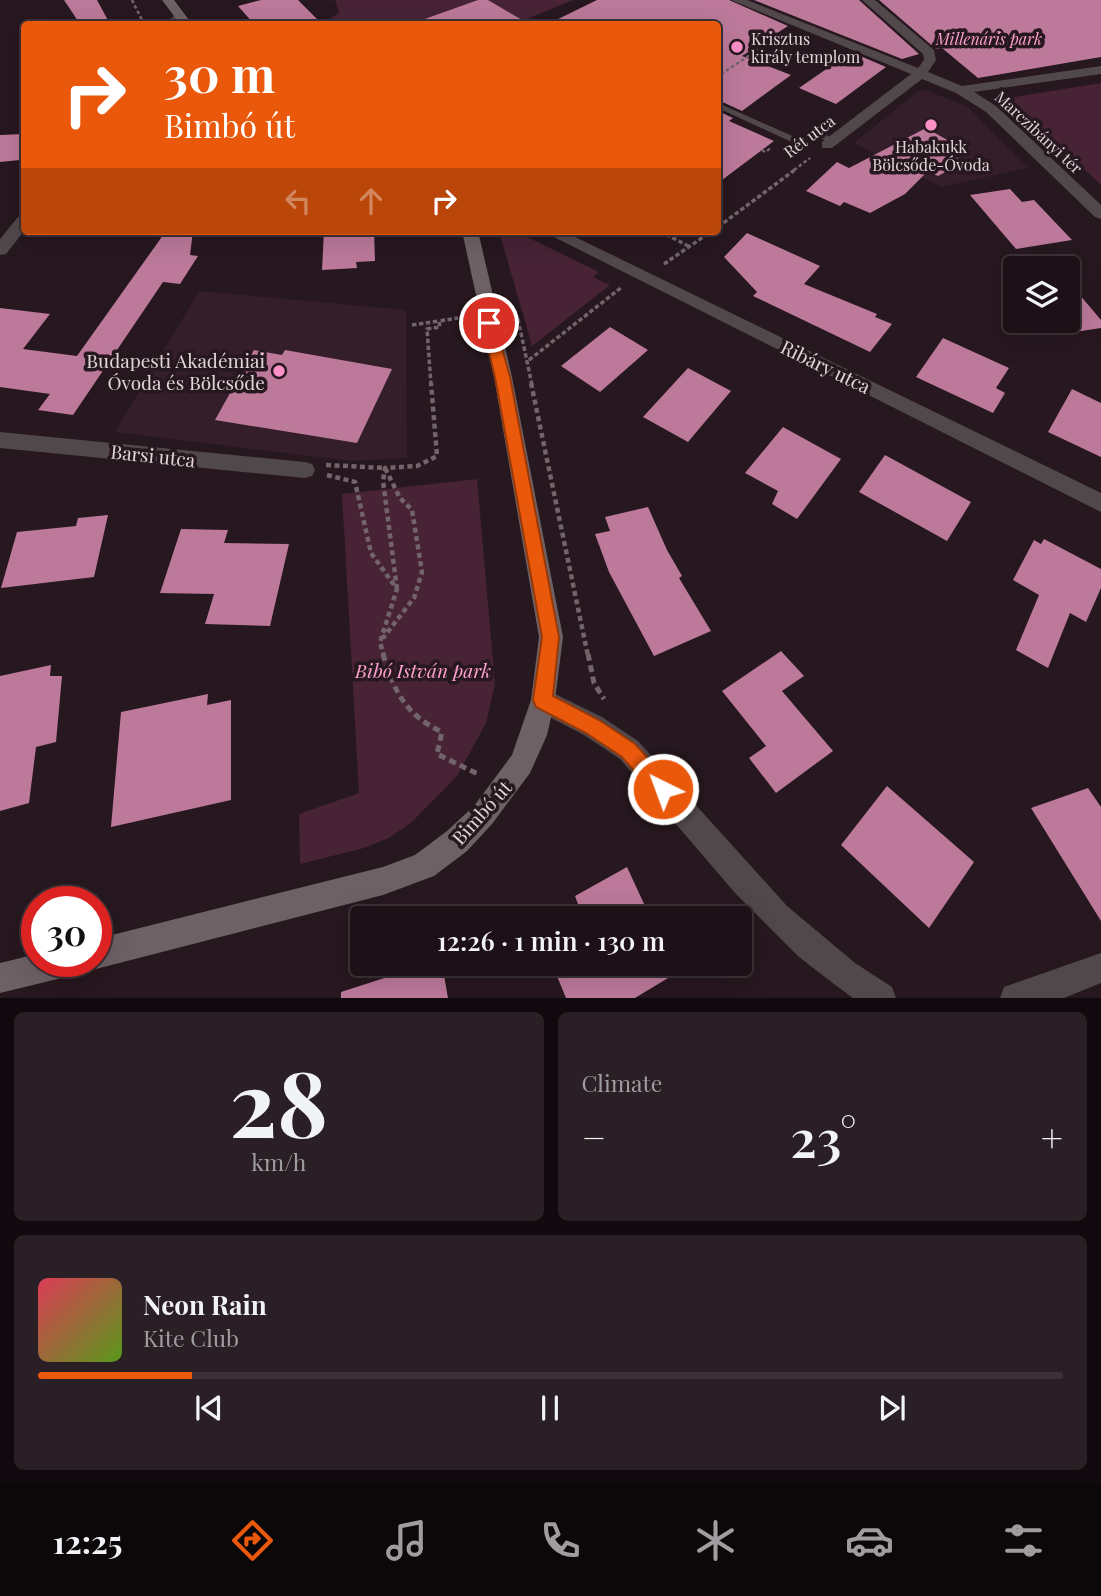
<!DOCTYPE html>
<meta charset="utf-8">
<style>
body{margin:0;font-family:"Playfair Display",serif;background:#2a1f24;color:#f1f3f6;height:100vh;display:flex;flex-direction:column;font-size:26px;white-space:nowrap}
*{box-sizing:border-box;margin:0}
p{font-size:23px;color:#a09da1}
.icon{flex:none;width:38px;height:38px;fill:none;stroke:currentColor;stroke-width:2;stroke-linecap:round;stroke-linejoin:round}
.map{position:relative;height:998px;overflow:hidden}
.drawer{display:flex;flex-direction:column;gap:14px;padding:14px;background:#10090d;flex:1}
.drawer>*{flex:none}
.top-card{position:absolute;left:21px;top:21px;width:700px;height:214px;border-radius:7px;box-shadow:0 7px 28px #0002,0 0 0 2px #3b3136;background:#ea580c;color:#fff;overflow:hidden}
.tools{position:absolute;left:1003px;top:256px;display:grid;gap:14px}
.tools a{display:grid;place-items:center;width:77px;height:77px;border-radius:7px;background:#1d1117;box-shadow:0 7px 28px #0002,0 0 0 2px #3b3136;font-size:35px}
.speed{position:absolute;left:21px;top:886px;display:flex;gap:14px;font-size:35px;font-weight:700;text-align:center}
.speed>*{display:grid;place-content:center;width:91px;height:91px;border-radius:50%;background:#1d1117;box-shadow:0 7px 28px #0002,0 0 0 2px #3b3136;line-height:1}
.speed .limit{border:10px solid #d22;background:#fff;color:#111}
.pin{position:absolute;display:grid;place-items:center;width:60px;height:60px;color:#fff;margin:-30px;border:4px solid #fff;border-radius:50%;box-shadow:0 2px 7px #0007}
.me{position:absolute;width:77px;margin:-38px;rotate:318deg;stroke-linejoin:round;filter:drop-shadow(0 0 5px #0008)}
.turn{display:flex;align-items:center;gap:24px;height:147px;padding:0 28px;font-size:32px}
.turn .icon{width:91px;height:91px;stroke-width:2.5}
.turn b{display:block;font-size:49px;line-height:60px}
.lanes{display:flex;align-items:center;height:66px;padding:0 28px;background:#0003;justify-content:center;gap:35px;direction:ltr}
.lanes .off{opacity:.35}
.big{font-size:52px;font-weight:600;line-height:1.1}
.drawer .tile{flex:1;display:flex;flex-direction:column;justify-content:center;gap:10px;min-width:0;padding:0 24px;border-radius:10px;background:#2a1f24}
.drawer .dial{align-items:center;gap:0}
.dial b{font-size:91px;line-height:1}
.song{display:flex;align-items:center;gap:21px}
.cover{width:84px;height:84px;border-radius:10px;background:linear-gradient(135deg,hsl(350 70% 55%),hsl(90 70% 35%))}
.played{height:7px;border-radius:4px;background:linear-gradient(90deg,#ea580c 15%,#3b3136 15%)}
.keys{display:flex;justify-content:space-around;direction:ltr}
.heat{display:flex;justify-content:space-between;align-items:center;font-size:38px;direction:ltr}
.drawer .tiles{flex:1;display:grid;gap:14px;grid-template-columns:1fr 1fr}
.tile:last-child{grid-column:span 2}
.trip{position:absolute;left:350px;top:906px;width:402px;height:70px;border-radius:7px;background:#1d1117;box-shadow:0 7px 28px #0002,0 0 0 2px #3b3136;font-weight:600;line-height:70px;text-align:center}
.tabs{display:flex;height:112px;justify-content:space-around;align-items:center;background:#0c0709;color:#a09da1}
.tabs .icon{width:49px;height:49px}
.tabs .on{color:#ea580c}
.tabs b{font-size:32px;color:#f1f3f6}
.map>svg:first-child{display:block}
</style>
<div class="map">
<svg width="1101" height="998" viewBox="0 0 1101 998">
<rect width="100%" height="100%" fill="#27171f"/>
<path fill="#341e29" d="M926,90l42,17 59,61 -86,19 -87,-44 64,-52z
M199,291l207,19 1,148 -56,3 -236,-29z"/>
<path fill="#472335" d="M335,0h238l-58,24h-184l-3,-3 11,-9z
M1101,83v102l-92,-87z
M499,231h16l84,41 -6,5 17,8 -78,61z
M477,479l18,205 -9,39 -29,53 -45,46 -23,16 -25,10 -64,16 -1,-50 60,-21 -17,-299z"/>
<path fill="#bc799a" d="M64,0h33l13,24h-30z
M261,0h37l24,24h-68l-16,-18z
M478,0h10l41,24h-110v-3z
M597,0h132l59,26 -46,30 49,19 -49,36 -24,-11v-76h-170z
M754,0h105l60,54 -17,5z
M879,0h222v57l-123,21 -36,-30 -6,1z
M851,52l35,15 -50,37 -37,-16z
M718,111l15,7 -4,3 45,20 -56,42z
M926,128l39,22 -11,6 10,6 -26,14 -10,-5 -23,23 -35,19 -26,-11 -4,4 -34,-15 31,-29 12,6z
M24,134v17l-4,9 -20,2v-27z
M1010,189l12,13 12,-2 38,40 -56,9 -46,-54z
M166,231h27l-3,24 8,1 -18,28 -17,-2 -90,133 -35,-5 12,-16 -50,-7v-79l50,6 -27,35 54,7z
M324,231h50l1,30 -19,1 1,6 -35,2z
M747,233l73,33 -16,18 73,30 -2,3 17,7 -22,28 -117,-56 4,-4 -33,-35z
M1068,281l33,39v8l-33,5z
M610,327l38,23 -48,42 -39,-26z
M943,338l66,30 -13,20 9,5 -12,20 -77,-36z
M254,350l28,5 3,-5 107,19 -35,74 -142,-23z
M688,368l43,23 -43,51 -45,-25z
M1072,389l29,14v54l-53,-25z
M783,427l58,32 -44,60 -25,-15 6,-13 -33,-18z
M885,455l86,47 -24,39 -88,-49z
M648,507l19,43 15,26 -3,2 32,53 -57,25 -45,-84 -14,-38 15,-3 -5,-14z
M108,515l-14,62 -93,11 16,-56 59,-6 2,-8z
M181,529l47,1 -4,13 65,1 -19,82 -65,-2 9,-30 -54,-1z
M1044,539l57,30v19l-15,34 -16,-9 -22,55 -32,-18 23,-55 -26,-15 21,-40 7,4z
M781,651l23,25 -22,15 51,60 -57,42 -27,-35 17,-12 -44,-55z
M51,665l-1,11h12l-6,66 -20,5 -7,56 -29,8v-135z
M208,694l-1,11 24,-5v100l-120,27 10,-115z
M887,786l87,76 -45,66 -88,-83z
M1088,788l13,19v114l-70,-113z
M627,867l24,52h-82l12,-7 -6,-16z
M428,964h14l6,34h-107v-6z
M552,964h122l4,8 -43,26h-69z"/>
<g fill="none" stroke-linecap="round" stroke-linejoin="round">
<path stroke="#73646b" stroke-width="2.5" stroke-dasharray="3.5 2.5" stroke-linecap="butt" d="M132,0l12,24
M524,24l4,-1 -3,-2
M721,74l58,-38
M762,150l3,2 6,-4
M794,170l16,-12"/>
<path stroke="#73646b" stroke-width="3.5" stroke-dasharray="4.5 2.5" stroke-linecap="butt" d="M718,227l78,-58
M660,231l30,16
M664,264l48,-33
M518,319l14,66
M412,325l27,-4
M529,360l93,-73
M431,385l-4,-56 13,-2 -1,-6 19,-3"/>
<path stroke="#73646b" stroke-width="4.5" stroke-dasharray="5 3.5" stroke-linecap="butt" d="M531,383l57,273
M326,465l59,3 15,30 12,12 10,62 -8,26 -31,40
M327,475l28,7 16,71 26,36 -17,53 4,14
M397,589l-14,-108 2,-13 32,-2 20,-10 -6,-73"/>
<path stroke="#73646b" stroke-width="5" stroke-dasharray="7 4.5" stroke-linecap="butt" d="M383,654c11,38 23,61 59,78l-5,22 43,21
M588,654l6,29 10,16"/>
<path fill="#51484c" fill-rule="evenodd" d="M718,103l81,36 20,-7 19,8 -4,3 -15,-5 -23,6 -78,-36z"/>
<path fill="#51484c" fill-rule="evenodd" d="M731,0h16l171,68 6,-8 -1,-6 -61,-54h13l59,50 2,10 -8,12 34,14 139,-20v8l-127,18 22,14 105,99v14l-6,-2 -109,-105 -30,-19 -34,-14 -90,69h-10v-6l89,-68z
M176,14l10,3 -8,7h-13z
M24,216v15l-18,23 -6,1v-16l18,-22z
M542,231h21l538,262v19z
M0,432l305,30 7,2 3,6 -3,6 -7,2 -305,-30z
M543,688l59,29 36,24 149,165 68,57 37,24 4,11h-43l-19,-14 -35,-27 -63,-63 -116,-135 -36,-24 -50,-26 -3,-9 3,-9z
M1101,953v30l-37,15h-64l4,-11z"/>
<path fill="#6e6166" fill-rule="evenodd" d="M162,0h12l18,24h-12z
M462,231h16l34,146 51,260 -8,63 -8,35 -17,38 -38,51 -25,27 -33,25 -51,19 -287,74 -12,-7 -4,9 -10,5 -70,17v-30l37,-9v7h59v-22l287,-72 32,-12 32,-24 27,-25 38,-51 19,-55 8,-63 -45,-260z"/>
</g>
<path fill="#ea580c" stroke="#983908" stroke-width="2" d="M489,318l6,5 15,54 49,260 -6,59 46,24 36,24 35,38 3,7 -3,7 -7,3 -7,-3 -34,-39 -36,-24 -50,-26 -3,-7 9,-63 -47,-260 -13,-54z"/>
<g fill="#fb8fc6" stroke="#27171f" stroke-width="2.5">
<circle cx="737" cy="47" r="7"/>
<circle cx="931" cy="125" r="7"/>
<circle cx="279" cy="371" r="7"/>
</g>
<g text-anchor="middle" dominant-baseline="central" stroke-width="7" stroke-linejoin="round" paint-order="stroke">
<g font-size="16" fill="#e0d4d9" stroke="#27171f" text-anchor="start">
<text x="751" y="38">Krisztus<tspan x="751" dy="18">király templom</tspan></text>
<text x="931" y="146" text-anchor="middle">Habakukk<tspan x="931" dy="18">Bölcsőde-Óvoda</tspan></text>
</g>
<g font-size="16" font-style="italic" fill="#fea0cf" stroke="#27171f">
<text x="989" y="38">Millenáris park</text>
</g>
<g font-size="16" fill="#e0d4d9" stroke="#27171f">
<text transform="translate(1039 132) rotate(43)">Marczibányi tér</text>
<text transform="translate(809 136) rotate(-37)">Rét utca</text>
</g>
<g font-size="19" fill="#e0d4d9" stroke="#27171f" text-anchor="end">
<text x="265" y="360">Budapesti Akadémiai<tspan x="265" dy="22">Óvoda és Bölcsőde</tspan></text>
</g>
<g font-size="19" fill="#e0d4d9" stroke="#27171f">
<text transform="translate(826 366) rotate(26)">Ribáry utca</text>
<text transform="translate(153 455) rotate(6)">Barsi utca</text>
<text transform="translate(481 812) rotate(-48)">Bimbó út</text>
</g>
<g font-size="19" font-style="italic" fill="#fea0cf" stroke="#27171f">
<text x="423" y="670">Bibó István park</text>
</g>
</g>
</svg>
<div class="tools">
<a><svg class="icon" aria-label="layers" viewBox="0 0 24 24"><path d="M12 4l9 5-9 5-9-5zM3 14l9 5 9-5"/></svg></a>
</div>
<div class="speed"><div class="limit">30</div></div>
<div class="pin" style="left:489px;top:323px;background:#d93025"><svg class="icon" aria-label="arrive" viewBox="0 0 24 24"><path d="M6 21V4h12l-3 4 3 4H6"/></svg></div>
<svg class="me" style="left:663px;top:789px" viewBox="-20 -20 40 40"><circle r="17" fill="#ea580c" stroke="#fff" stroke-width="3"/><path d="M0-11L8 9 0 5-8 9z" fill="#fff"/></svg>
<div class="trip">12:26 · 1 min · 130 m</div>
<div class="top-card">
<div class="turn"><svg class="icon" aria-label="right" viewBox="0 0 24 24"><path d="M7 20v-9h11M14 6l5 5-5 5"/></svg><div><b>30 m</b>Bimbó út</div></div>
<div class="lanes"><svg class="icon off" aria-label="left" viewBox="0 0 24 24"><path d="M17 20v-9H6M10 6l-5 5 5 5"/></svg><svg class="icon off" aria-label="ahead" viewBox="0 0 24 24"><path d="M12 20V5M6 11l6-6 6 6"/></svg><svg class="icon" aria-label="right" viewBox="0 0 24 24"><path d="M7 20v-9h11M14 6l5 5-5 5"/></svg></div>
</div>
</div>
<section class="drawer">
<div class="tiles">
<div class="tile dial"><b>28</b><p>km/h</p></div>
<div class="tile"><p>Climate</p>
<div class="heat"><a>−</a><b class="big">23°</b><a>+</a></div>
</div>
<div class="tile">
<div class="song"><i class="cover"></i><div><b>Neon Rain</b><p>Kite Club</p></div></div>
<div class="played"></div>
<div class="keys"><svg class="icon" aria-label="previous" viewBox="0 0 24 24"><path d="M18 5L8 12l10 7zM5 5v14"/></svg><svg class="icon" aria-label="pause" viewBox="0 0 24 24"><path d="M8 5v14M16 5v14"/></svg><svg class="icon" aria-label="next" viewBox="0 0 24 24"><path d="M6 5l10 7-10 7zM19 5v14"/></svg></div>
</div>
</div>
</section>
<nav class="tabs">
<b>12:25</b>
<svg class="icon on" aria-label="directions" viewBox="0 0 24 24"><path d="M12 3l9 9-9 9-9-9zM9 14v-3h6M13 9l2 2-2 2"/></svg>
<svg class="icon" aria-label="music" viewBox="0 0 24 24"><path d="M9 18V5l10-2v13"/><circle cx="6" cy="18" r="3"/><circle cx="16" cy="16" r="3"/></svg>
<svg class="icon" aria-label="phone" viewBox="0 0 24 24"><path d="M5 4h4l2 5-3 2q2 4 5 5l2-3 5 2v4C11 20 4 13 5 4z"/></svg>
<svg class="icon" aria-label="climate" viewBox="0 0 24 24"><path d="M12 3v18M4 7l16 10M4 17L20 7"/></svg>
<svg class="icon" aria-label="car" viewBox="0 0 24 24"><path d="M5 17H2v-5l4-1 3-4h7l3 4 3 1v5h-3M9 17h6M6 11h13"/><circle cx="7" cy="17" r="2"/><circle cx="17" cy="17" r="2"/></svg>
<svg class="icon" aria-label="filters" viewBox="0 0 24 24"><path d="M4 7h16M4 17h16"/><circle cx="9" cy="7" r="2"/><circle cx="15" cy="17" r="2"/></svg>
</nav>
